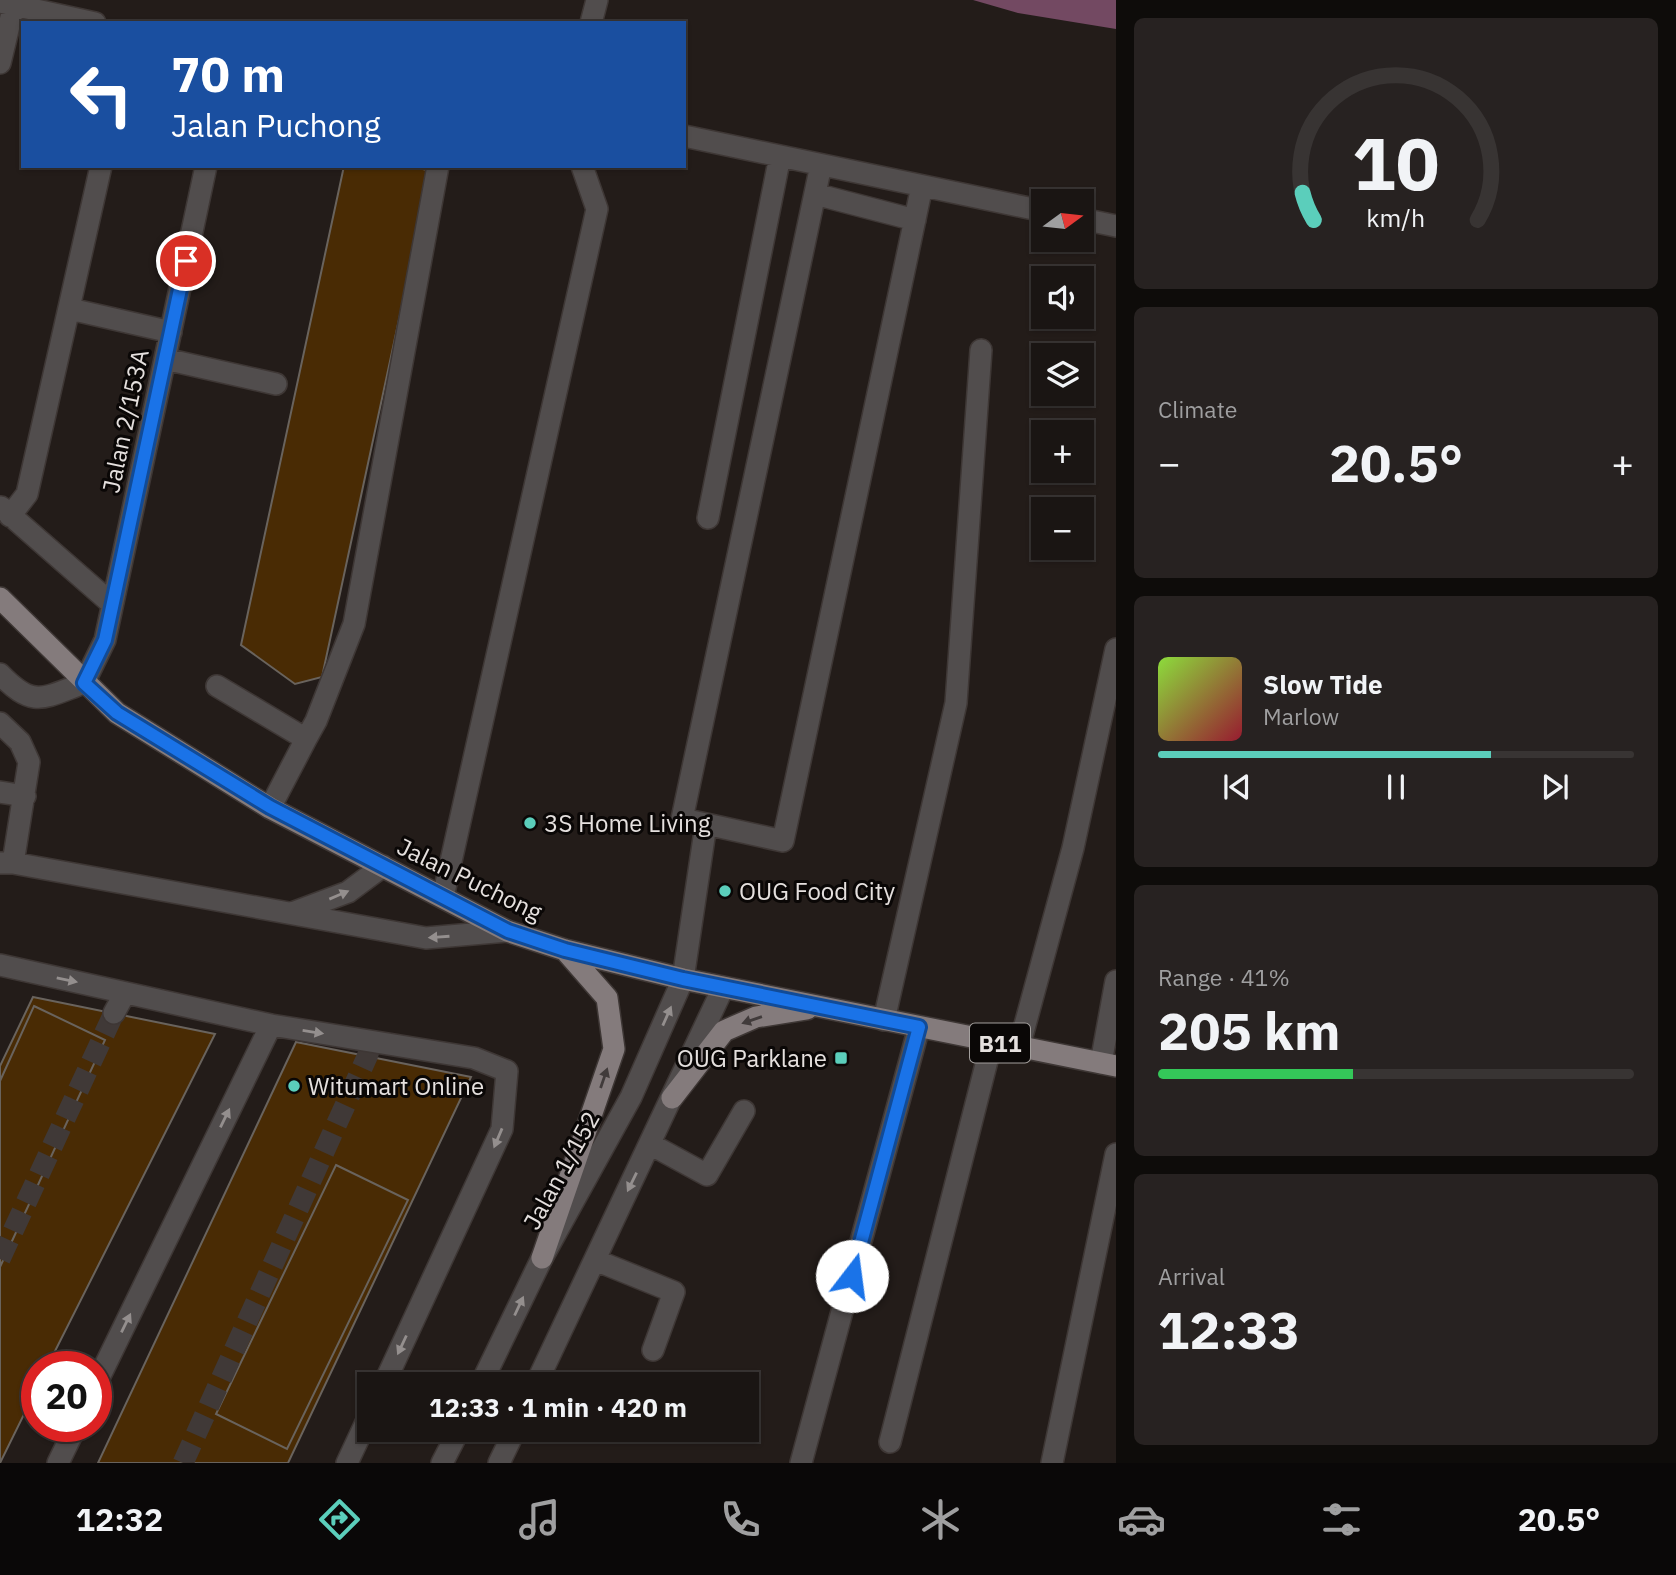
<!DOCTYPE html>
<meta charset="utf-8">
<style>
body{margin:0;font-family:"IBM Plex Sans",sans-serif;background:#272221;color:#f1f3f6;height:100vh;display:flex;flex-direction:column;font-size:26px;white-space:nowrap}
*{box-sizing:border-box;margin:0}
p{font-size:23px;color:#9f9fa0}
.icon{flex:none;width:38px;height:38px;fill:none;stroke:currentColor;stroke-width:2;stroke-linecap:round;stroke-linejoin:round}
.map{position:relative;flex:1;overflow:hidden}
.details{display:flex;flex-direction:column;gap:18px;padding:18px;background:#0e0c0a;width:560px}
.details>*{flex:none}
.banner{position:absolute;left:21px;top:21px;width:665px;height:147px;border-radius:0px;box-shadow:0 2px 5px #0004,0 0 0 2px #383433;background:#1a4fa0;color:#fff;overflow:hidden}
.needle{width:46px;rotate:75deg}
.buttons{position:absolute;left:1031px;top:189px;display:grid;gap:14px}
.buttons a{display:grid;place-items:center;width:63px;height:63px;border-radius:0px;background:#1a1513;box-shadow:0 2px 5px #0004,0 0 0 2px #383433;font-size:35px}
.speed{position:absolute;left:21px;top:1351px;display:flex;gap:14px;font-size:35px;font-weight:700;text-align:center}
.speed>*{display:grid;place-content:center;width:91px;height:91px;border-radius:50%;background:#1a1513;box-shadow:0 2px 5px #0004,0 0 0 2px #383433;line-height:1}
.speed .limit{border:10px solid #d22;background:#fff;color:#111}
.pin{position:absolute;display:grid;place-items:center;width:60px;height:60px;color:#fff;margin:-30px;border:4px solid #fff;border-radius:50%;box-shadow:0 2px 7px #0007}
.me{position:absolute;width:77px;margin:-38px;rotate:15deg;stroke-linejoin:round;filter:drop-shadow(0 0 5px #0008)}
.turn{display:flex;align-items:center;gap:24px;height:147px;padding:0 35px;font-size:32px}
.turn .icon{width:91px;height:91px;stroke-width:2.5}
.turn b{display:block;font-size:49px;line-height:60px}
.big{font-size:52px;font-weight:800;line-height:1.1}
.details .widget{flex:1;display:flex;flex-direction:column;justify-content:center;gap:10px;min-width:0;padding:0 24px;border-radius:10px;background:#272221}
.details .dial{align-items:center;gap:0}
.dial svg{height:182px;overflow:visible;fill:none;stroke:#383433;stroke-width:7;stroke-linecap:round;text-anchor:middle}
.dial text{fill:#f1f3f6;stroke:none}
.song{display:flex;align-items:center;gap:21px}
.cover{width:84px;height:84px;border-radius:10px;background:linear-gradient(135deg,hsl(90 70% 55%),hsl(350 70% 35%))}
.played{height:7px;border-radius:4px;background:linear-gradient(90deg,#5bcebb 70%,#383433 70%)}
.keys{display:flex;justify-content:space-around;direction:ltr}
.heat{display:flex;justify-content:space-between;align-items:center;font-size:38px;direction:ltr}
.charge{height:10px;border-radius:5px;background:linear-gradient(90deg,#34c759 41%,#383433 0)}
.trip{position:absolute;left:357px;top:1372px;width:402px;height:70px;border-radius:0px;background:#1a1513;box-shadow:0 2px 5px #0004,0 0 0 2px #383433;font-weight:800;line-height:70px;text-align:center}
.menu{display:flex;height:112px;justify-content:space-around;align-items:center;background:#0a0808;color:#9f9fa0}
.menu .icon{width:49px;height:49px}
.menu .current{color:#5bcebb}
.menu b{font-size:32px;color:#f1f3f6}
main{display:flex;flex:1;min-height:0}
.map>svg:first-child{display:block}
</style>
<main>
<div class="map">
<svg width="1116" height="1463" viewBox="0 0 1116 1463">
<rect width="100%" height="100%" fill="#231c19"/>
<path fill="#734962" d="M973,0h143v29l-98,-16z"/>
<path fill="#492b04" stroke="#69635d" stroke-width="2" d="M344,166h66l21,5 -109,506 -27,7 -54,-39z
M33,997l182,37 -168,333h-10v21l-37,75v-397z
M34,1006l71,34 -105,227v-186z
M296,1042l175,35 -183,386h-190z
M336,1165l72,35 -121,249 -71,-35z"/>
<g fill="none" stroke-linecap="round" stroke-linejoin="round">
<path stroke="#403937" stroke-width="21" stroke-dasharray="21 10" stroke-linecap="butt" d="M0,1259l114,-246
M183,1463l184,-406 5,-15"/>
<defs>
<path id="minor" d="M0,2l95,21
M591,23l6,-23
M0,63l14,-58
M684,136l359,75
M815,194l100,26
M1082,219l34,7
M70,309l101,23
M165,359l111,25
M1,507l111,97
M10,516l17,-22 74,-328
M708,518l72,-362
M0,674c34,35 43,24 84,9l21,-43 101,-474
M217,686l89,53 -36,69
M0,723l20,19 9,20 -16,101
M306,739l10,-18 38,-97 84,-458
M0,792l25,4
M706,824l-24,-5 139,-654
M0,863h13l413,75 81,-7
M443,897l154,-688 -15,-43
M292,913l56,-21 35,-26
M0,965l271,60 203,33 33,13 -5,58 -118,255
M114,1013l11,-20
M884,1020l72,-317 25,-353
M1019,1047l54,-199 43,-199
M1101,1063l15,-82
M650,1144l57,31 37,-64
M595,1260l79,32 -21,58
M96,1384l175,-359
M481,1384l61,-126 89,-161 52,-118 23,-155 77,17 139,-655
M536,1384l187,-396
M890,1442l102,-401
M58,1463l18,-37
M347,1463l22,-47
M442,1463l17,-33
M499,1463l16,-33
M801,1463l118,-436
M1052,1463l64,-309"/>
<path id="major" d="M0,598l117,115 153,95 237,123 58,19 118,29 433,87
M672,1098l52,-67 32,-14 51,-8
M542,1258l72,-209 -7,-51 -42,-48"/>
</defs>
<use href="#minor" stroke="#3e3735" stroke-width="24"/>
<use href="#major" stroke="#3e3735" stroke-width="24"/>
<use href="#minor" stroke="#514d4d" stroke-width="21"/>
<use href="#major" stroke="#847b7c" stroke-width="21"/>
</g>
<defs><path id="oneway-solid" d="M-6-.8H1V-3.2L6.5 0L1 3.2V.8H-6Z" transform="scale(1.75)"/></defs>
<g fill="#948f8e">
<use href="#oneway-solid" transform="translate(339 895) rotate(-23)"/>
<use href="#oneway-solid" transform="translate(439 937) rotate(176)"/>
<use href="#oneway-solid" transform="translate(67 980) rotate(12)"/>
<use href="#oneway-solid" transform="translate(667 1016) rotate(-66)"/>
<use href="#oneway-solid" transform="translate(313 1032) rotate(9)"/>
<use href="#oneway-solid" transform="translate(225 1118) rotate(-64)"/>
<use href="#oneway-solid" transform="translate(498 1138) rotate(113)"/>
<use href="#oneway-solid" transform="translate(632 1182) rotate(116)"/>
<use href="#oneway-solid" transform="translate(519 1306) rotate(-65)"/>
<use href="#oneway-solid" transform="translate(126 1323) rotate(-64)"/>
<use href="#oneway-solid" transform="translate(402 1345) rotate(115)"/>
</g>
<g fill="#413b3b">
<use href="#oneway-solid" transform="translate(752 1020) rotate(161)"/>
<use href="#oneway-solid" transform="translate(604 1078) rotate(-71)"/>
</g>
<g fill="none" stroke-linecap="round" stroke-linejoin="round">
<defs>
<path id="route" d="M186,261l-81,379 -21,43 33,30 153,94 238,124 57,19 118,29 236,48 -67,249"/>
</defs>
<use href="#route" stroke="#114b97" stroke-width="18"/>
<use href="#route" stroke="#1a73e8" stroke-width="12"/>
</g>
<g fill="#5bcebb" stroke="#0a0706" stroke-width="2.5">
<circle cx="530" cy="823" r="7"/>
<circle cx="725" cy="891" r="7"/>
<rect x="834" y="1051" width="14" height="14" rx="3.5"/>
<circle cx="294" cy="1086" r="7"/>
</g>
<g text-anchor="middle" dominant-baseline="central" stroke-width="6" stroke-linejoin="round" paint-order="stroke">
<rect fill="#0a0706" stroke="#a39f9d" stroke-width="2" x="970" y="1023.5" width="60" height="39" rx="5"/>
<g font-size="23" font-weight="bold" fill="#e5e0de">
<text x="1000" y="1043">B11</text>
</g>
<g font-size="24" fill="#e5e0de" stroke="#0a0706">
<text transform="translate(125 421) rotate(-78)">Jalan 2/153A</text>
<text transform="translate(470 879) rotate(26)">Jalan Puchong</text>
<text transform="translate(561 1170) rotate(-61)">Jalan 1/152</text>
</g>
<g font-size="24" fill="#e5e0de" stroke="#0a0706" text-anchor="start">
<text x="544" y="823">3S Home Living</text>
<text x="739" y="891">OUG Food City</text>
<text x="827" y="1058" text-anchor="end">OUG Parklane</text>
<text x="308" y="1086">Witumart Online</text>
</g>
</g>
</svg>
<div class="buttons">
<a><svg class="needle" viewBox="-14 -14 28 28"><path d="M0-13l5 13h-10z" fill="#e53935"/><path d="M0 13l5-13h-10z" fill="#9f9fa0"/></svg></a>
<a><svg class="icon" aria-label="sound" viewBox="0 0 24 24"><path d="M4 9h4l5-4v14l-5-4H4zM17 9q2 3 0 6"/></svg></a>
<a><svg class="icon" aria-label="layers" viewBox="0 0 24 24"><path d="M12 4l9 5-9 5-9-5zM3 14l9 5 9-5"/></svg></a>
<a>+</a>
<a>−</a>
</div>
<div class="speed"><div class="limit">20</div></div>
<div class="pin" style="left:186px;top:261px;background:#d93025"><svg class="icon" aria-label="arrive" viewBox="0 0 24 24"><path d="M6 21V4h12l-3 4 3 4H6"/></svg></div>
<svg class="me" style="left:852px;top:1276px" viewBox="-20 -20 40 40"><circle r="19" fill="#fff"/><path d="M0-13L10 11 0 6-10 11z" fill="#1a73e8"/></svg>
<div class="trip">12:33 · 1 min · 420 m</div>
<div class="banner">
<div class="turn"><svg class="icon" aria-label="left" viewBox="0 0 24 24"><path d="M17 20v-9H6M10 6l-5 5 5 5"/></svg><div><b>70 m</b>Jalan Puchong</div></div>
</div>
</div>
<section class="details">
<div class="widget dial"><svg viewBox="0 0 100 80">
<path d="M14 69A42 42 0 1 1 86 69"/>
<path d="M14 69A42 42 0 0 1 9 57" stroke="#5bcebb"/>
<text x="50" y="56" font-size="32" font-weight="700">10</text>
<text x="50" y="72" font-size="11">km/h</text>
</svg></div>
<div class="widget"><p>Climate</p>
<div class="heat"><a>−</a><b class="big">20.5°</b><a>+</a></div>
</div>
<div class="widget">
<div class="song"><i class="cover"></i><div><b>Slow Tide</b><p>Marlow</p></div></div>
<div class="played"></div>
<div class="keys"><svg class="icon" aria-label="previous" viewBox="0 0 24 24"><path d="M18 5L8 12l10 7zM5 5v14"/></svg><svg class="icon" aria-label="pause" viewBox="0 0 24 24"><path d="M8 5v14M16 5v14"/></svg><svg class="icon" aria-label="next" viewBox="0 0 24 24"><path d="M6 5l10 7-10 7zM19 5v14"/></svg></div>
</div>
<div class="widget"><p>Range · 41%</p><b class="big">205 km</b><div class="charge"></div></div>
<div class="widget"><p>Arrival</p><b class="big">12:33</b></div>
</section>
</main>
<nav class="menu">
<b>12:32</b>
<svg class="icon current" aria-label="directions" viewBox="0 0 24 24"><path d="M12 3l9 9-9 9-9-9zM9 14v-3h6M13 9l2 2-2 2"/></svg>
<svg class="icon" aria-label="music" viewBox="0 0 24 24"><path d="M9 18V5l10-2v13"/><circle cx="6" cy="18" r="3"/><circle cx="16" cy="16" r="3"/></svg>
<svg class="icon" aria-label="phone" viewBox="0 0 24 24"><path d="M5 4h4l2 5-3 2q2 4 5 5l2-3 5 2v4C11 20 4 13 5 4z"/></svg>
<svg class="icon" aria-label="climate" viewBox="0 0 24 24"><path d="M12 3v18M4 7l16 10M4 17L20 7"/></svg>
<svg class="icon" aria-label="car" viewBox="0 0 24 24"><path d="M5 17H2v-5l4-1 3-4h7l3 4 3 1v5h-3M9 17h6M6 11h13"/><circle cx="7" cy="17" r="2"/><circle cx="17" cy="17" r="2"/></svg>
<svg class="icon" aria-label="filters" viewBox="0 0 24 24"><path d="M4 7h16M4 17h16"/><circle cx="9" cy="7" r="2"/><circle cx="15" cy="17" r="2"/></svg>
<b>20.5°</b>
</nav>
